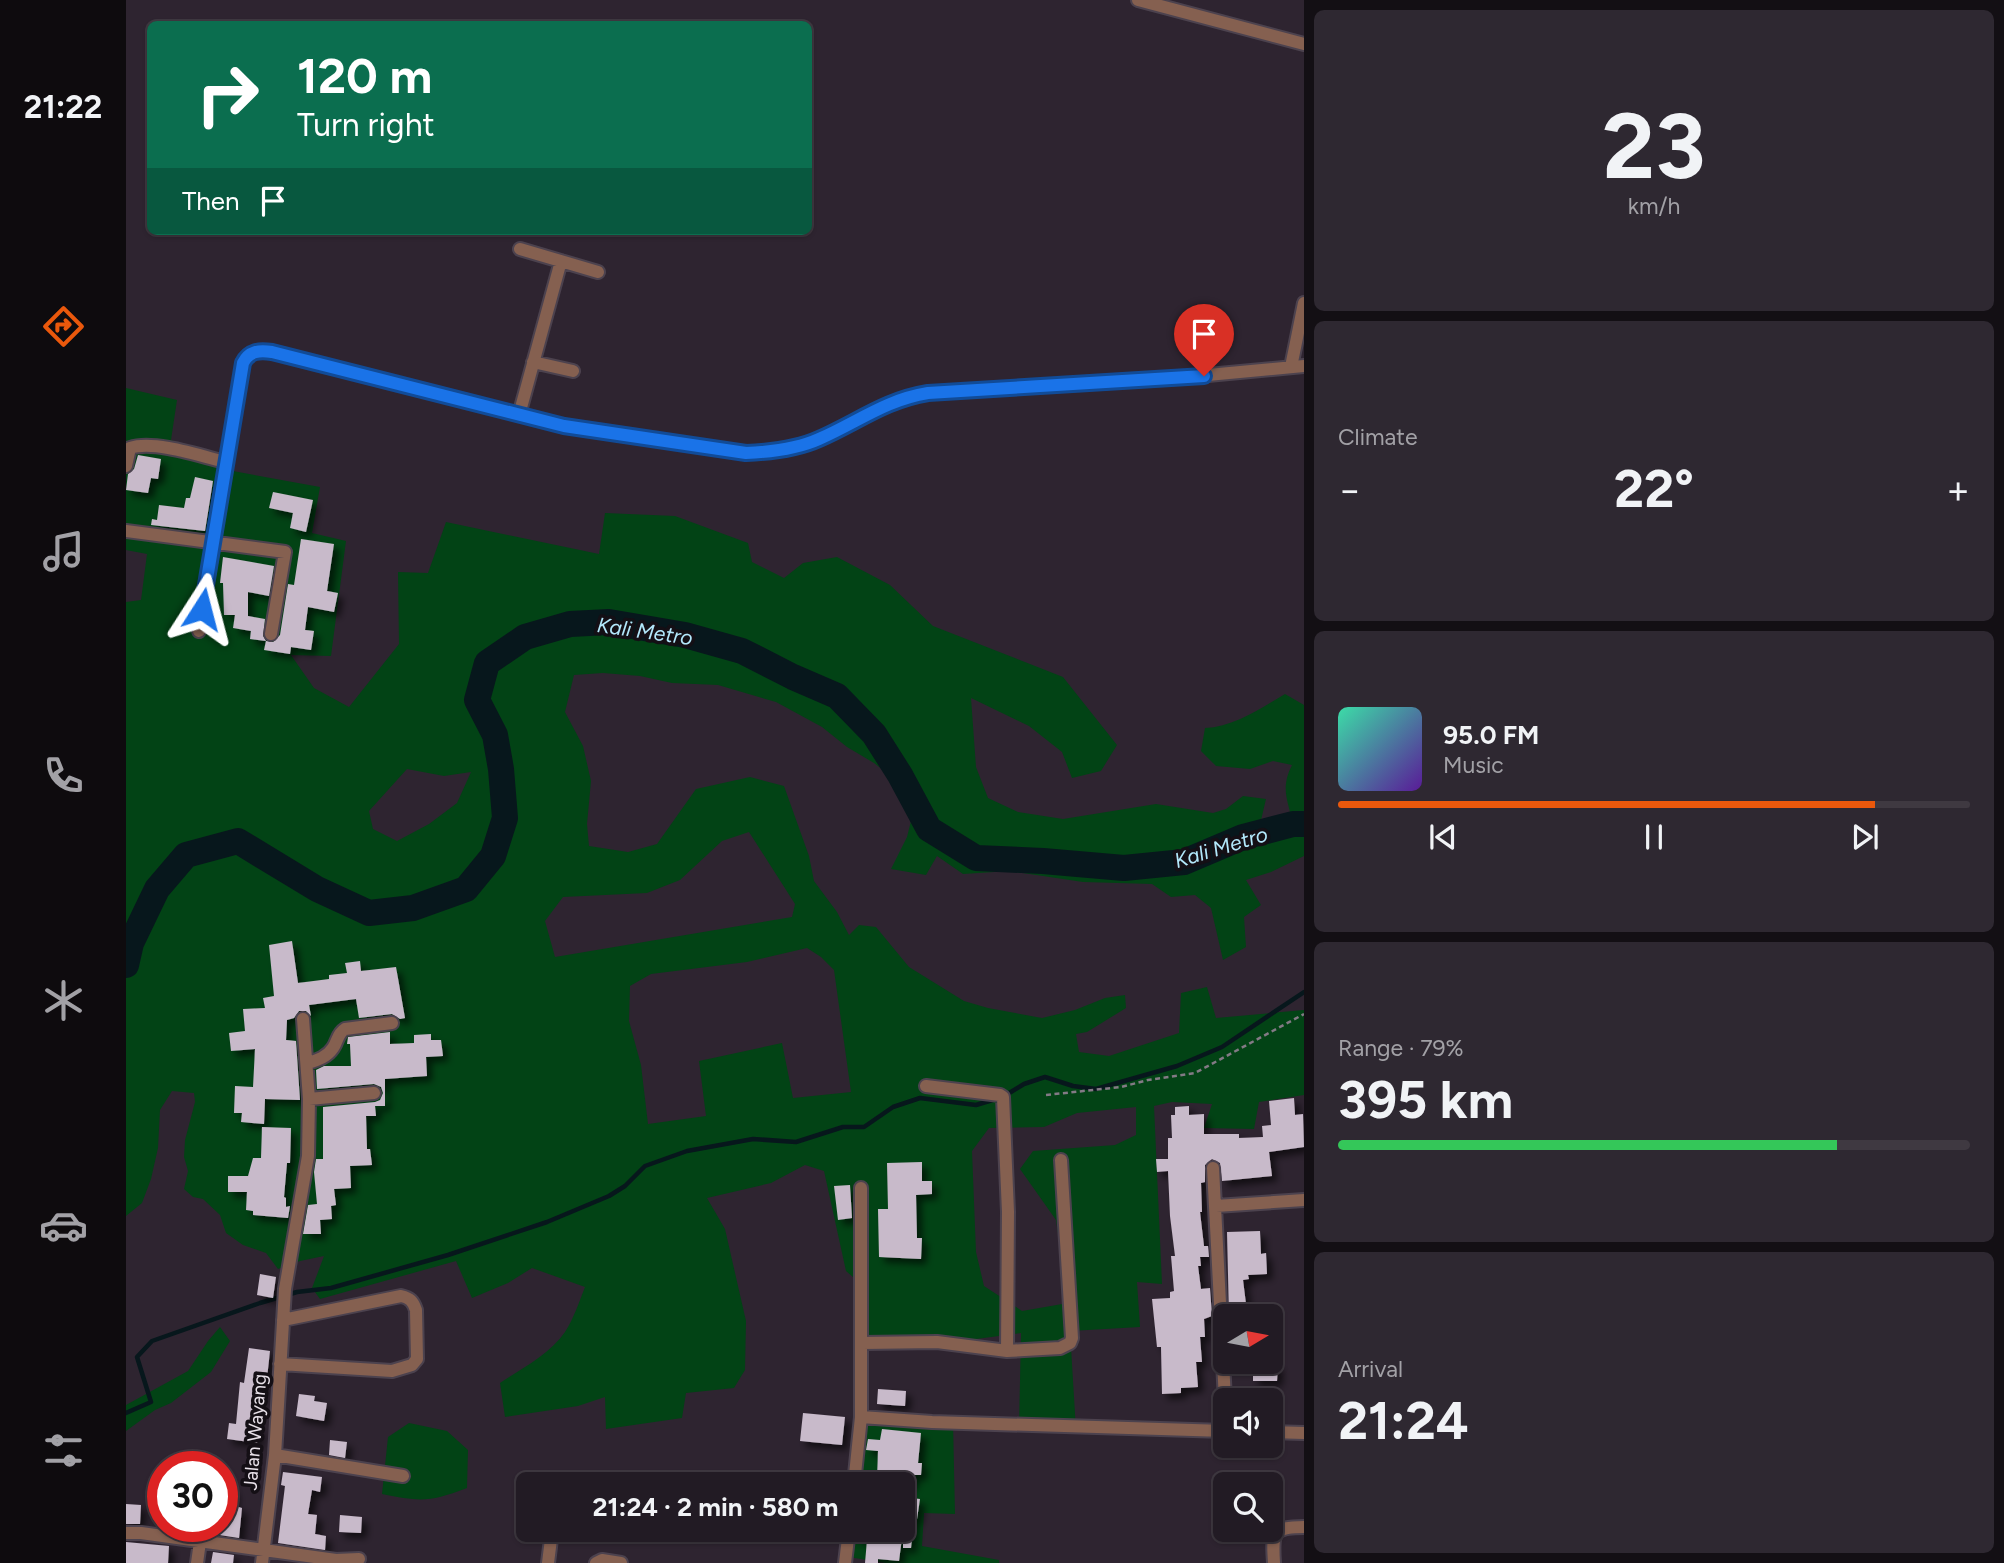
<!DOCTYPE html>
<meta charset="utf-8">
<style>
body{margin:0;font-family:Figtree,sans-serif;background:#2e2831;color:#f1f3f6;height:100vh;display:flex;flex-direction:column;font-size:26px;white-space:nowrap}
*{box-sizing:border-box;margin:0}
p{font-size:23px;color:#a2a1a6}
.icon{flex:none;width:38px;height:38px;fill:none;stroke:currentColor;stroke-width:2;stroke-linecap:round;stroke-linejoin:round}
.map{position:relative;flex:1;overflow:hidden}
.sheet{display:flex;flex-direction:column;gap:10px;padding:10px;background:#130f14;width:700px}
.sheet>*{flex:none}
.top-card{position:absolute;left:21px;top:21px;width:665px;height:214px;border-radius:10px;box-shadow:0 2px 5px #0004,0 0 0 2px #3f3941;background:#0b6e4f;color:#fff;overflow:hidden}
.needle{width:46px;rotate:80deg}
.tools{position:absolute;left:1087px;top:1304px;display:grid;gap:14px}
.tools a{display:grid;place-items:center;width:70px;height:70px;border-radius:10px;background:#221b24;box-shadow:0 2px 5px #0004,0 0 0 2px #3f3941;font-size:35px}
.speed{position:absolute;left:21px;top:1451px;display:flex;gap:14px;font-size:35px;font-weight:700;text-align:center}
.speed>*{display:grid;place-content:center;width:91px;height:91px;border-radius:50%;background:#221b24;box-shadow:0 2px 5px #0004,0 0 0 2px #3f3941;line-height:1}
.speed .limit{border:10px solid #d22;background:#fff;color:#111}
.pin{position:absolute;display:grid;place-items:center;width:60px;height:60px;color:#fff;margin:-72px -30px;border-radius:50% 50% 50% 0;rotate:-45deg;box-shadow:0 0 7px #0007}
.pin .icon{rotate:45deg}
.me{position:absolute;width:77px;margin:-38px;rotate:9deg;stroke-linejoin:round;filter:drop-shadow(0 0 5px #0008)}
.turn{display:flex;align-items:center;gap:24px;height:147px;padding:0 35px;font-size:32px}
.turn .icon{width:91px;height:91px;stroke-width:2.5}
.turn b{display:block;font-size:49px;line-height:60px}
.then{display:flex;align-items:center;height:66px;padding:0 35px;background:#0003;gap:14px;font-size:26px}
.big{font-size:52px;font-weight:700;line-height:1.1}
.sheet .widget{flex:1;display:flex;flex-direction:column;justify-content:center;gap:10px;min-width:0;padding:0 24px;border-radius:10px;background:#2e2831}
.sheet .dial{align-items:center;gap:0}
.dial b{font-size:91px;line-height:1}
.song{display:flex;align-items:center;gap:21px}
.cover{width:84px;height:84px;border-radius:10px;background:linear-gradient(135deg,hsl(160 70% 55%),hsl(270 70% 35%))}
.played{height:7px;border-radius:4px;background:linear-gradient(90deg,#ea580c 85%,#3f3941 85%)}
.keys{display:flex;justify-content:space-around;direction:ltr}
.heat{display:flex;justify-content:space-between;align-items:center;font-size:38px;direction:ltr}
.charge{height:10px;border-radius:5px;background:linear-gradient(90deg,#34c759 79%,#3f3941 0)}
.trip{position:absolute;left:390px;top:1472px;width:399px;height:70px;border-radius:10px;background:#221b24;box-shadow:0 2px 5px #0004,0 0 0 2px #3f3941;font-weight:700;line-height:70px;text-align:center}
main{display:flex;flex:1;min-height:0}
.tabs{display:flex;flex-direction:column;width:126px;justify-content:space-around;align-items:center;background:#0e0b0e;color:#a2a1a6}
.tabs .icon{width:49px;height:49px}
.tabs .selected{color:#ea580c}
.tabs b{font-size:32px;color:#f1f3f6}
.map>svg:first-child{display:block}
</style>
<main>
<nav class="tabs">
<b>21:22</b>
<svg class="icon selected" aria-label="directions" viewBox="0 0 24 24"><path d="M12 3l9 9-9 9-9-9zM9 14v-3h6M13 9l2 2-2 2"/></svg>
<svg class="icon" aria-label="music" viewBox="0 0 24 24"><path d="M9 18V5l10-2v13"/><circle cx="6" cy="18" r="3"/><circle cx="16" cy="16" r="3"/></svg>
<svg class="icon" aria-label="phone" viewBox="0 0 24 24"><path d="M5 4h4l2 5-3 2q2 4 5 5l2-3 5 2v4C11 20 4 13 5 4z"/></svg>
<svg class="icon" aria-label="climate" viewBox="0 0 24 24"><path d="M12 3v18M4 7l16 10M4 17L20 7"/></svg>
<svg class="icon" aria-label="car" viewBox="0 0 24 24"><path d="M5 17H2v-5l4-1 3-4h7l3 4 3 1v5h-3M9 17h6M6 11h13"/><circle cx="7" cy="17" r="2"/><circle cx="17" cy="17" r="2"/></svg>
<svg class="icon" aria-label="filters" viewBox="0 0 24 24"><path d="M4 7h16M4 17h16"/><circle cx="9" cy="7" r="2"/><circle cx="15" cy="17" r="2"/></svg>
</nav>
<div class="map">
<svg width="1178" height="1563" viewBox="0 0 1178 1563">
<defs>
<filter id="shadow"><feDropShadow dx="5.5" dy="5.5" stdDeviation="3.5" flood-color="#0009"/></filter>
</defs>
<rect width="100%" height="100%" fill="#2e2430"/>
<path fill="#024315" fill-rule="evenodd" d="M0,388l51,12 -6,40 23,8 30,7 -2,14 98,18 -8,46 34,8 -15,115 -40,-1 23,33 35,19 50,-63 -1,-72 30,1 18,-51 153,32 6,-41 70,3 73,27 4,19 32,16 19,-15 34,-6 53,28 43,41 130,51 54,68 -16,26 -29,7 -10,-26 -33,-26 -58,-28 5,69 12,31 30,14 45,7 93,-15 57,9 13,-4 17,-13 23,3 -8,34 35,-9c-5,-24 -13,-35 -1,-59l-19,-4 -23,8 -34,-3 -15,-15 4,-23c29,-1 56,-20 80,-34l19,11v151l-33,16 -25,8 15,25 -17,12 2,30 -23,13 -12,-52 -16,-13 -24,2 -19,-13 -69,-2 -73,-11 -47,3 -26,-18 -11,19 -35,-6 16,-32 6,-24 -8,-26 -31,-24 -27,-16 -25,-20 -46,-25 -58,-17 -46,-2 -32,-7 -37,-3 -29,2 -9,37 18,34 8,35 -4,43 2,22 39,6 29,-8 39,-55 54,-12 34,9 25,70 5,25 23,31 12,23 10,-10 17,2 33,40 55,34 24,7 54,10 33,-8 30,-12 20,-3 1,13 -39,24 -11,2 3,18 30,4 70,-23 2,-40 26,-6 9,31 88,-8v85l-45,7 -5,27 -50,-1 8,-24 -40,-2 -18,4 8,178 -25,-2 3,45 -70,4 6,99 -57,-2 2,-95 -45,6 -119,-1 4,-54 -15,-13 -22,-100 -19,-6 -34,18 -64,15 18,31 21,92 -1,49 -11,18 -48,5 -4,25 -76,11 -1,-32 -27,9 -73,11 -5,-34c21,-14 50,-29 65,-51 9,-14 14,-30 20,-45l-53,-19 -24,15 -36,15 -16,-37 -136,38 -8,-11 12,-32 -24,5 -22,8 -12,-16 -23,-8 -17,-12 -6,-18 -17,-16 -10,-2 -9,-8 4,-18 -4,-14 1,-17 10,-38 -1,-9 -22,-2 -12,19 -2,38 -7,31 -9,24 -16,13v-614l15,-2 6,-46 -21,-4zM281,769l37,7 27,-4 -14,31 -28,21 -32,17 -24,-12 -4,-18zM623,832l46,72 -3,13 -237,40 -10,-36 18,-24 84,-4 33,-13 42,-39zM681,948l14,9 13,13 17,122 -58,6 -11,-55 -83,18 7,55 -58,8 -7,-59 -12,-44 1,-35 21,-12 96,-12zM1010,1107v28l-21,10 -82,6 -13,18 36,51 12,83 -46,8 -38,-25 -8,-34 -4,-101 17,-23 55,-1 33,-14z
M94,1327l10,14 -19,31 -40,31 -16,7 -29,21v-26l62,-34 20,-30z
M729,1419l98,3 2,92 -31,-1 -2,33 77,14v3h-113l-44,-7 2,-26h59v-46h-55z
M283,1423l38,8 21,19 -1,38c-37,14 -46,14 -85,6l6,-57z"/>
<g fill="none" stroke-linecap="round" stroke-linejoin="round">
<path stroke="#07171c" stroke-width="4.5" d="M880,1095l18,-11 21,-7 28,9 23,3 81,-23 45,-19 82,-55
M0,1413l25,-11 -14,-45 15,-16 108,-38 37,-11 34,-4 117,-33 99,-33 62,-26 16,-10 20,-20 42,-15 66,-12 43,3 47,-15h21l29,-20 27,-9 56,7 20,-6"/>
<path stroke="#07171c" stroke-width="26" d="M0,965l5,-22 26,-54 29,-34 52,-14 79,48 52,24 44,-5 53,-19 27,-33 12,-38 -4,-49 -6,-34 -18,-35 10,-37 38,-26 45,-13 39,-2 76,13 57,16 51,26 44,19 37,38 26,41 29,54 47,29 67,3 81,7 60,-6 59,-25 50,-13h11"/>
</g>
<path fill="#c8baca" filter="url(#shadow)" d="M12,455l23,4 -3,20 -7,-1 -3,15 -22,-3 2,-16 6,-5z
M69,477l18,4 -8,50 -54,-6 1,-6 5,1 2,-15 25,3 2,-10h4z
M147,492l40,8 -7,32 -16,-4 3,-15 -24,-5z
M175,539l33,5 -7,47 11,2 -4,19 -26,-5 -3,23 9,1 -3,19 -20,-3 -1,7 -26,-4 2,-9 -16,-2 1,-8 -18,-3 2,-13h-11l-1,-32h-3l3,-26 51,9 -5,30 -21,-4v24l17,3 -2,17 3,5 7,1 7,-7 8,-51 6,1z
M166,941l6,42 31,-4v-4l18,-2 -2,-10 15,-2 1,10 35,-4 9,51 -5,1 -8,-5 -33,4 -3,-19 -47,6 2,11 -5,-5h-7l-5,7 -7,2 -1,20 10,1 4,59 -35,-1 -1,25 -23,-2 1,-9h-8l1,-27 18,1 2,-38 -24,2 -2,-18 16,-2 -2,-22 22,-1 -2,-10 11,-2 -5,-51z
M264,1032v12l24,-1v-8l17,-1v6h10l2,16 -17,1 1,19 -42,3v27h-10l1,10h-10l1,33h3l2,16 -22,1 1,22 -17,1 2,16 -5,1 1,13 -12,1 1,14h-18l5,-29 9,-1 -3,-32 2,-13h7v-52l52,-5 5,-2 3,-7 -2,-6 -7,-3 -57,5 -1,-19 8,-4h27l-1,-22h-3l1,-7z
M1168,1098l1,17 8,-1 1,33 -35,5 3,24 -50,5 -2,-18 -8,-4 -7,6v17l-4,1 1,29h-2l4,34h4l1,11h-9l1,9h-3l3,23 9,-1 2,28 -8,3 1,18h-5l2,25h-6l2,25 -17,1v5l-19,1 -1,-47h-4l-5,-48 18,-1v-6l4,-1 -3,-35h4l-5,-40 -2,-45 -11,1 -1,-13h12v-21h4l-1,-23h4v-8l14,-1v9l15,-1v20h35v4l24,-1 -1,-11 9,-1 -2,-24z
M136,1127l29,1 -1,35h-3l-3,34 2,1v9l4,-1 -2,12 -35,-3v-4l-7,-1 1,-18h-19v-16h20l5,-18h8z
M796,1162v19h10v13l-16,1 1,43h5l-1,21 -42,-2 -1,-48h10l-1,-46z
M724,1185l2,33 -14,2 -4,-34z
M1134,1231l1,23 5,-1 1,21 -19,1 1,4 -6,1 3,24 19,-2 1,14h-37l-2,-84z
M134,1274l16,3 -3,21 -16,-3z
M123,1348l21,3 -3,27 -5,-1 -2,23 -5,-1 -3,28 7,1 -2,15 -30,-4 2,-16 7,1 4,-42 4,1z
M1127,1364l25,1 -1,16h-24z
M752,1389l28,2 -1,15 -28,-2z
M173,1394l16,2 -1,5 13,2 -3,18 -28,-5z
M677,1413l42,4 -3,28 -42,-4z
M756,1429l39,4 -3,30h4l-1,12h-8v9h-16v-5l-20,-1 1,-27 -12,-1 2,-11 12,1z
M204,1440l17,2 -2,16 -16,-3z
M157,1472l39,5 -2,15 -8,-2 -4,24 9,1 -2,19 11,2 -1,14 -47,-7 7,-57 -4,-1z
M96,1489l12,1 -2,15 10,3 -3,30 -26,-4 2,-8h7z
M777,1497l17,2 -3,20h-3l-3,29h-8z
M0,1504l15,1 -1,19h-14z
M214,1515l22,2 -1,16 -22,-1z
M732,1530h45l-4,31 -21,-2v4h-13l2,-23 -10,-1z
M0,1542l43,4 -1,17h-42z
M87,1552l21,3 -1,8h-22z"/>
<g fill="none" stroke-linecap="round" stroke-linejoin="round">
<defs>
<path id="minor" d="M1012,0l166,44
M394,249l78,23
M407,362l40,9
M1165,367l13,-64
M393,415l42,-154
M0,466l4,-18c24,-8 71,8 95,14
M0,531l159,21 -14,82
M73,631l44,-268c6,-12 16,-13 29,-11l292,74 181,27c25,-1 52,-4 74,-14 39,-17 66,-39 109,-46l248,-15 128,-12
M182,1063c10,-3 19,-6 25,-15 5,-7 4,-14 12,-19l47,-6
M183,1099l65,-6
M1087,1168l12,232
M1090,1206l88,-6
M736,1343l75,-1 70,9 1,-139 -5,-115 -3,-2 -74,-9
M881,1351l53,-3 10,-5 2,-5 -11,-178
M154,1364l112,7 20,-6 5,-6 -1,-49c-3,-9 -6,-12 -15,-14l-118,24
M735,1417l71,5 293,9
M1144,1432l34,1
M149,1455l128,21
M728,1484l7,-67v-229
M0,1533h15l195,27 23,-1
M71,1563l3,-21
M136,1563l13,-108 10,-166 23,-133 1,-57 -6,-80
M422,1563l3,-24
M470,1563l6,-3 19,3
M719,1563l4,-33
M1148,1563c-2,-30 -2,-36 30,-36"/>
</defs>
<use href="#minor" stroke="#4c424e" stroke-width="16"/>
<path stroke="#837a85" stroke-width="2.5" stroke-dasharray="5 3.5" stroke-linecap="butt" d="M920,1095l75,-8 27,-7 47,-7 109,-59"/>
<use href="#minor" stroke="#856050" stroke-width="12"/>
</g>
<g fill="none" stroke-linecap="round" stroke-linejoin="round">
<defs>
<path id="route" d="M76,609l41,-246c6,-12 16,-13 29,-11l292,74 182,27c24,-1 51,-4 73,-14 39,-17 66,-39 109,-46l276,-17"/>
</defs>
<use href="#route" stroke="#114b97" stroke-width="18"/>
<use href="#route" stroke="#1a73e8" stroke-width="12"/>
</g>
<g text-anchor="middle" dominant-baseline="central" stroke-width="7" stroke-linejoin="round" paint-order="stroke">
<g font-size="19" fill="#e8e1e9" stroke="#140f15">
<text transform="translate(129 1432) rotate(-85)">Jalan Wayang</text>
</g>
<g font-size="21" font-style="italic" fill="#b3e8fb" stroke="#140f15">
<text transform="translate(519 631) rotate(8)">Kali Metro</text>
<text transform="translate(1095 847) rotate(-17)">Kali Metro</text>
</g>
</g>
</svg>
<div class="tools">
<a><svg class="needle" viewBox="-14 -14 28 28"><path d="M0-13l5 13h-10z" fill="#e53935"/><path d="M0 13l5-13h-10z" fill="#a2a1a6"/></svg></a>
<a><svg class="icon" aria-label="sound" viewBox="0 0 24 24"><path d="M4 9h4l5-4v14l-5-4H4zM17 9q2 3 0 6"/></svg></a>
<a><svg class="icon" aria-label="search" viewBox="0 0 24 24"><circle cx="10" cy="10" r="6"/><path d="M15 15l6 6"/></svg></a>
</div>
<div class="speed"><div class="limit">30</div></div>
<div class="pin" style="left:1078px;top:376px;background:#d93025"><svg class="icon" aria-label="arrive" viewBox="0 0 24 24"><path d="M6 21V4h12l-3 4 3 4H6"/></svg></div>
<svg class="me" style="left:76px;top:609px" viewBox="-20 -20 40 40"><path d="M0-17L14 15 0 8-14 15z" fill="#1a73e8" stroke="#fff" stroke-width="4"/></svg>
<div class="trip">21:24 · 2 min · 580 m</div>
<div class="top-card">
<div class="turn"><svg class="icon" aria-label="right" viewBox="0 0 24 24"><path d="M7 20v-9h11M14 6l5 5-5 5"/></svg><div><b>120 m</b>Turn right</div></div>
<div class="then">Then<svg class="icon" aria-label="arrive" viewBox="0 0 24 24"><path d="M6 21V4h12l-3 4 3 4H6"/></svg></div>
</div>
</div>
<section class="sheet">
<div class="widget dial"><b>23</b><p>km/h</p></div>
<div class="widget"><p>Climate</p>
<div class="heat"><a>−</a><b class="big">22°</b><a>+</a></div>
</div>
<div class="widget">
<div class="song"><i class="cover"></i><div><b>95.0 FM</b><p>Music</p></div></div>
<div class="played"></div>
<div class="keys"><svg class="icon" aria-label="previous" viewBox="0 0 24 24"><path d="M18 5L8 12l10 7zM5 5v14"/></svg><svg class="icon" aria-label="pause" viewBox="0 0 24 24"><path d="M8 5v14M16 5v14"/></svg><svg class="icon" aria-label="next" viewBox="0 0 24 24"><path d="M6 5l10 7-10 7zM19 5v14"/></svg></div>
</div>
<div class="widget"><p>Range · 79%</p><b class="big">395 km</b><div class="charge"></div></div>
<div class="widget"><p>Arrival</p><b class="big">21:24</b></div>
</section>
</main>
